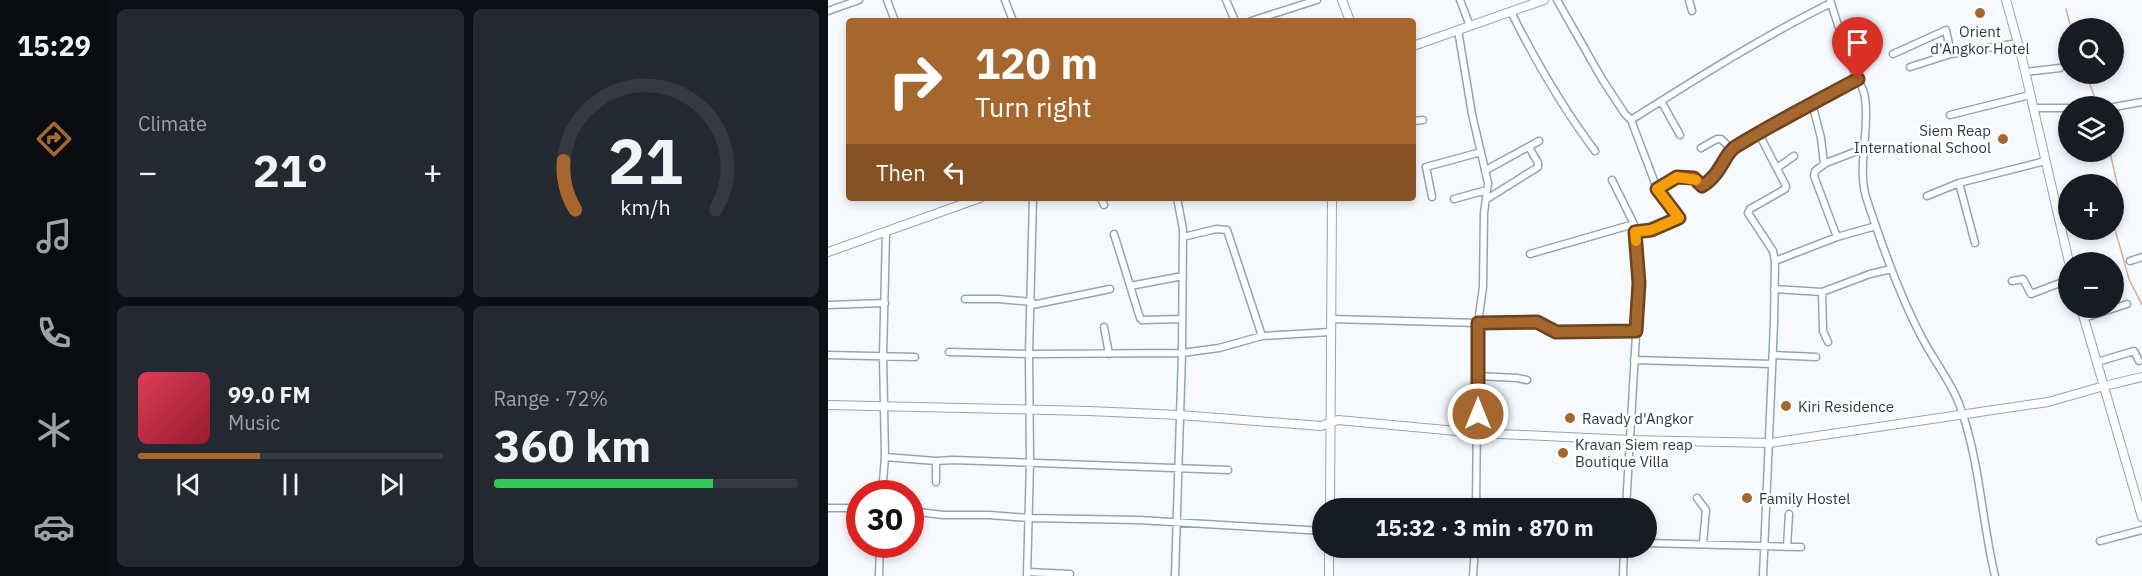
<!DOCTYPE html>
<meta charset="utf-8">
<style>
body{margin:0;font-family:"IBM Plex Sans",sans-serif;background:#242831;color:#f1f3f6;height:100vh;display:flex;flex-direction:column;font-size:22px;white-space:nowrap}
*{box-sizing:border-box;margin:0}
p{font-size:20px;color:#9ea1a6}
.icon{flex:none;width:33px;height:33px;fill:none;stroke:currentColor;stroke-width:2;stroke-linecap:round;stroke-linejoin:round}
.map{position:relative;flex:1;overflow:hidden}
.panel{display:flex;flex-direction:column;gap:9px;padding:9px;background:#0d0f14;width:720px}
.panel>*{flex:none}
.hud{position:absolute;left:18px;top:18px;width:570px;height:183px;border-radius:6px;box-shadow:0 3px 9px #0003;background:#a5672d;color:#fff;overflow:hidden}
.fabs{position:absolute;left:1230px;top:18px;display:grid;gap:12px}
.fabs a{display:grid;place-items:center;width:66px;height:66px;border-radius:50%;background:#171b24;box-shadow:0 3px 9px #0003;font-size:30px}
.speed{position:absolute;left:18px;top:480px;display:flex;gap:12px;font-size:30px;font-weight:700;text-align:center}
.speed>*{display:grid;place-content:center;width:78px;height:78px;border-radius:50%;background:#171b24;box-shadow:0 3px 9px #0003;line-height:1}
.speed .limit{border:9px solid #d22;background:#fff;color:#111}
.pin{position:absolute;display:grid;place-items:center;width:51px;height:51px;color:#fff;margin:-62px -26px;border-radius:50% 50% 50% 0;rotate:-45deg;box-shadow:0 0 6px #0007}
.pin .icon{rotate:45deg}
.me{position:absolute;width:66px;margin:-33px;rotate:0deg;stroke-linejoin:round;filter:drop-shadow(0 0 4px #0008)}
.turn{display:flex;align-items:center;gap:21px;height:126px;padding:0 30px;font-size:27px}
.turn .icon{width:78px;height:78px;stroke-width:2.5}
.turn b{display:block;font-size:42px;line-height:51px}
.then{display:flex;align-items:center;height:57px;padding:0 30px;background:#0003;gap:12px;font-size:22px}
.big{font-size:45px;font-weight:700;line-height:1.1}
.panel .card{flex:1;display:flex;flex-direction:column;justify-content:center;gap:9px;min-width:0;padding:0 21px;border-radius:9px;background:#242831}
.panel .dial{align-items:center;gap:0}
.dial svg{height:156px;overflow:visible;fill:none;stroke:#363941;stroke-width:7;stroke-linecap:round;text-anchor:middle}
.dial text{fill:#f1f3f6;stroke:none}
.song{display:flex;align-items:center;gap:18px}
.cover{width:72px;height:72px;border-radius:9px;background:linear-gradient(135deg,hsl(350 70% 55%),hsl(350 70% 35%))}
.played{height:6px;border-radius:3px;background:linear-gradient(90deg,#a5672d 40%,#363941 40%)}
.keys{display:flex;justify-content:space-around;direction:ltr}
.heat{display:flex;justify-content:space-between;align-items:center;font-size:33px;direction:ltr}
.charge{height:9px;border-radius:4px;background:linear-gradient(90deg,#34c759 72%,#363941 0)}
.panel .tiles{flex:1;display:grid;gap:9px;grid-template-columns:repeat(2,1fr)}
.trip{position:absolute;left:484px;top:498px;width:345px;height:60px;border-radius:30px;background:#171b24;box-shadow:0 3px 9px #0003;font-weight:700;line-height:60px;text-align:center}
main{display:flex;flex:1;min-height:0}
.tab-bar{display:flex;flex-direction:column;width:108px;justify-content:space-around;align-items:center;background:#090b0e;color:#9ea1a6}
.tab-bar .icon{width:42px;height:42px}
.tab-bar .selected{color:#a5672d}
.tab-bar b{font-size:27px;color:#f1f3f6}
.map>svg:first-child{display:block}
</style>
<main>
<nav class="tab-bar">
<b>15:29</b>
<svg class="icon selected" aria-label="directions" viewBox="0 0 24 24"><path d="M12 3l9 9-9 9-9-9zM9 14v-3h6M13 9l2 2-2 2"/></svg>
<svg class="icon" aria-label="music" viewBox="0 0 24 24"><path d="M9 18V5l10-2v13"/><circle cx="6" cy="18" r="3"/><circle cx="16" cy="16" r="3"/></svg>
<svg class="icon" aria-label="phone" viewBox="0 0 24 24"><path d="M5 4h4l2 5-3 2q2 4 5 5l2-3 5 2v4C11 20 4 13 5 4z"/></svg>
<svg class="icon" aria-label="climate" viewBox="0 0 24 24"><path d="M12 3v18M4 7l16 10M4 17L20 7"/></svg>
<svg class="icon" aria-label="car" viewBox="0 0 24 24"><path d="M5 17H2v-5l4-1 3-4h7l3 4 3 1v5h-3M9 17h6M6 11h13"/><circle cx="7" cy="17" r="2"/><circle cx="17" cy="17" r="2"/></svg>
</nav>
<section class="panel">
<div class="tiles">
<div class="card"><p>Climate</p>
<div class="heat"><a>−</a><b class="big">21°</b><a>+</a></div>
</div>
<div class="card dial"><svg viewBox="0 0 100 80">
<path d="M14 69A42 42 0 1 1 86 69"/>
<path d="M14 69A42 42 0 0 1 8 44" stroke="#a5672d"/>
<text x="50" y="56" font-size="32" font-weight="700">21</text>
<text x="50" y="72" font-size="11">km/h</text>
</svg></div>
<div class="card">
<div class="song"><i class="cover"></i><div><b>99.0 FM</b><p>Music</p></div></div>
<div class="played"></div>
<div class="keys"><svg class="icon" aria-label="previous" viewBox="0 0 24 24"><path d="M18 5L8 12l10 7zM5 5v14"/></svg><svg class="icon" aria-label="pause" viewBox="0 0 24 24"><path d="M8 5v14M16 5v14"/></svg><svg class="icon" aria-label="next" viewBox="0 0 24 24"><path d="M6 5l10 7-10 7zM19 5v14"/></svg></div>
</div>
<div class="card"><p>Range · 72%</p><b class="big">360 km</b><div class="charge"></div></div>
</div>
</section>
<div class="map">
<svg width="1314" height="576" viewBox="0 0 1314 576">
<rect width="100%" height="100%" fill="#f6faff"/>
<g fill="none" stroke-linecap="round" stroke-linejoin="round">
<path stroke="#d5af92" stroke-width="1.5" d="M1238,9l5,19
M1258,74l12,32
M1282,152l11,49 -7,15
M1286,226l15,53 13,26"/>
<defs>
<path id="minor" d="M59,0l8,21
M177,0l8,21
M398,0l9,21
M632,0l10,26
M729,0l45,79 23,35 6,6 27,71 21,27 -28,12 -16,2
M861,0l3,11
M1002,0c7,23 15,46 23,69 4,10 11,18 12,29 5,32 -8,68 1,99 15,46 31,92 53,135 13,27 34,51 43,80 18,53 20,110 33,164
M0,11l31,-11
M683,12c24,48 51,95 84,139
M423,21l66,-21
M630,30l14,84 16,69 -4,30 -1,74 -5,36 -2,185
M1065,54l53,-24 5,24
M1082,67l41,-13 67,-11
M1198,72l34,-4
M833,101l19,34
M984,103l9,35 3,26
M1286,107l28,-5
M1205,108h35
M1122,115l80,-20
M803,120c65,-41 131,-83 200,-117
M585,121l10,-1
M931,134l27,52 -1,3 -35,20 -2,4 25,38 2,10 -1,62 -11,253
M873,148l16,-9h4l8,8 4,1
M949,168l17,-12
M658,170l53,-29
M784,180l22,44 5,59 -13,225
M1131,183l16,60
M829,189l20,-12 17,1 8,8c19,-11 22,-32 33,-39 40,-24 82,-46 123,-68
M1099,196l32,-13 86,-22
M604,197l-6,-30 55,-15
M273,198l3,7
M626,199l33,-9
M659,199l51,-32v-4l-9,-16
M286,234l26,84 2,2 40,-1
M355,237l33,-8 11,1 35,106
M1009,237l-23,-61 1,-5 11,-8 39,-15
M702,254l104,-30
M947,261l62,-24 39,-11
M1302,261l12,-4
M1184,281l11,-2 8,15 37,-14
M302,286l53,-10
M946,289l48,3 48,-18 21,-5
M994,292l1,39 5,11
M137,299h33l34,3
M0,305l57,-2
M204,305l78,-16
M1256,318l43,-14
M503,319l147,4 59,-1 18,10 81,-1
M276,327l5,27
M121,352l80,2 153,-1 37,-5 43,-12 69,-4
M0,355l87,2
M945,355l43,2
M806,360l138,4
M1269,362l37,-11 5,10
M650,376l39,2 10,2
M57,457l51,4 17,-1 275,10
M108,482v-21
M54,494l3,-37 -2,-101 3,-123
M869,498l9,12 -3,33
M0,508h32
M82,511l33,4h46l40,3 109,2 185,11
M1272,541l42,-11
M819,543l154,4
M959,547l2,-33
M199,572l43,2
M51,576l1,-32
M199,576l3,-114 -1,-108 4,-156
M347,576l7,-223 1,-124 -6,-31
M645,576l2,-28
M795,576l1,-28"/>
<path id="tertiary" d="M514,0l8,21
M1178,0l15,54 48,208
M585,46l131,-46
M0,252l152,-54
M1253,308l61,209
M0,405l261,6 91,4 141,11 17,-6 140,13 152,7 140,3 278,-41 56,-16 38,-9
M502,508l2,-310
M501,576v-28"/>
</defs>
<use href="#minor" stroke="#91a5b8" stroke-width="9"/>
<use href="#tertiary" stroke="#91a5b8" stroke-width="10"/>
<use href="#minor" stroke="#fff" stroke-width="6"/>
<use href="#tertiary" stroke="#fff" stroke-width="8"/>
</g>
<g fill="none" stroke-linecap="round" stroke-linejoin="round">
<defs>
<path id="route" d="M650,414v-91l59,-1 19,10 80,-1 3,-48 -4,-51 16,-2 28,-12 -22,-29 20,-12 17,1 8,8c19,-11 22,-32 33,-39 39,-24 82,-46 123,-68"/>
</defs>
<use href="#route" stroke="#6b431d" stroke-width="15"/>
<use href="#route" stroke="#a5672d" stroke-width="10"/>
<path stroke="#f59e0b" stroke-width="10" d="M808,241l-1,-9 16,-2 28,-12 -22,-29 20,-12 19,3"/>
</g>
<g fill="#a5672d" stroke="#fff" stroke-width="2">
<circle cx="1152" cy="13" r="6"/>
<circle cx="1175" cy="139" r="6"/>
<circle cx="958" cy="406" r="6"/>
<circle cx="742" cy="418" r="6"/>
<circle cx="735" cy="453" r="6"/>
<circle cx="919" cy="498" r="6"/>
</g>
<g text-anchor="middle" dominant-baseline="central" stroke-width="5" stroke-linejoin="round" paint-order="stroke">
<g font-size="15" fill="#2f3840" stroke="#fff" text-anchor="start">
<text x="1152" y="31" text-anchor="middle">Orient<tspan x="1152" dy="17">d'Angkor Hotel</tspan></text>
<text x="1163" y="130" text-anchor="end">Siem Reap<tspan x="1163" dy="17">International School</tspan></text>
<text x="970" y="406">Kiri Residence</text>
<text x="754" y="418">Ravady d'Angkor</text>
<text x="747" y="444">Kravan Siem reap<tspan x="747" dy="17">Boutique Villa</tspan></text>
<text x="931" y="498">Family Hostel</text>
</g>
</g>
</svg>
<div class="fabs">
<a><svg class="icon" aria-label="search" viewBox="0 0 24 24"><circle cx="10" cy="10" r="6"/><path d="M15 15l6 6"/></svg></a>
<a><svg class="icon" aria-label="layers" viewBox="0 0 24 24"><path d="M12 4l9 5-9 5-9-5zM3 14l9 5 9-5"/></svg></a>
<a>+</a>
<a>−</a>
</div>
<div class="speed"><div class="limit">30</div></div>
<div class="pin" style="left:1030px;top:79px;background:#d93025"><svg class="icon" aria-label="arrive" viewBox="0 0 24 24"><path d="M6 21V4h12l-3 4 3 4H6"/></svg></div>
<svg class="me" style="left:650px;top:414px" viewBox="-20 -20 40 40"><circle r="17" fill="#a5672d" stroke="#fff" stroke-width="3"/><path d="M0-11L8 9 0 5-8 9z" fill="#fff"/></svg>
<div class="trip">15:32 · 3 min · 870 m</div>
<div class="hud">
<div class="turn"><svg class="icon" aria-label="right" viewBox="0 0 24 24"><path d="M7 20v-9h11M14 6l5 5-5 5"/></svg><div><b>120 m</b>Turn right</div></div>
<div class="then">Then<svg class="icon" aria-label="left" viewBox="0 0 24 24"><path d="M17 20v-9H6M10 6l-5 5 5 5"/></svg></div>
</div>
</div>
</main>
